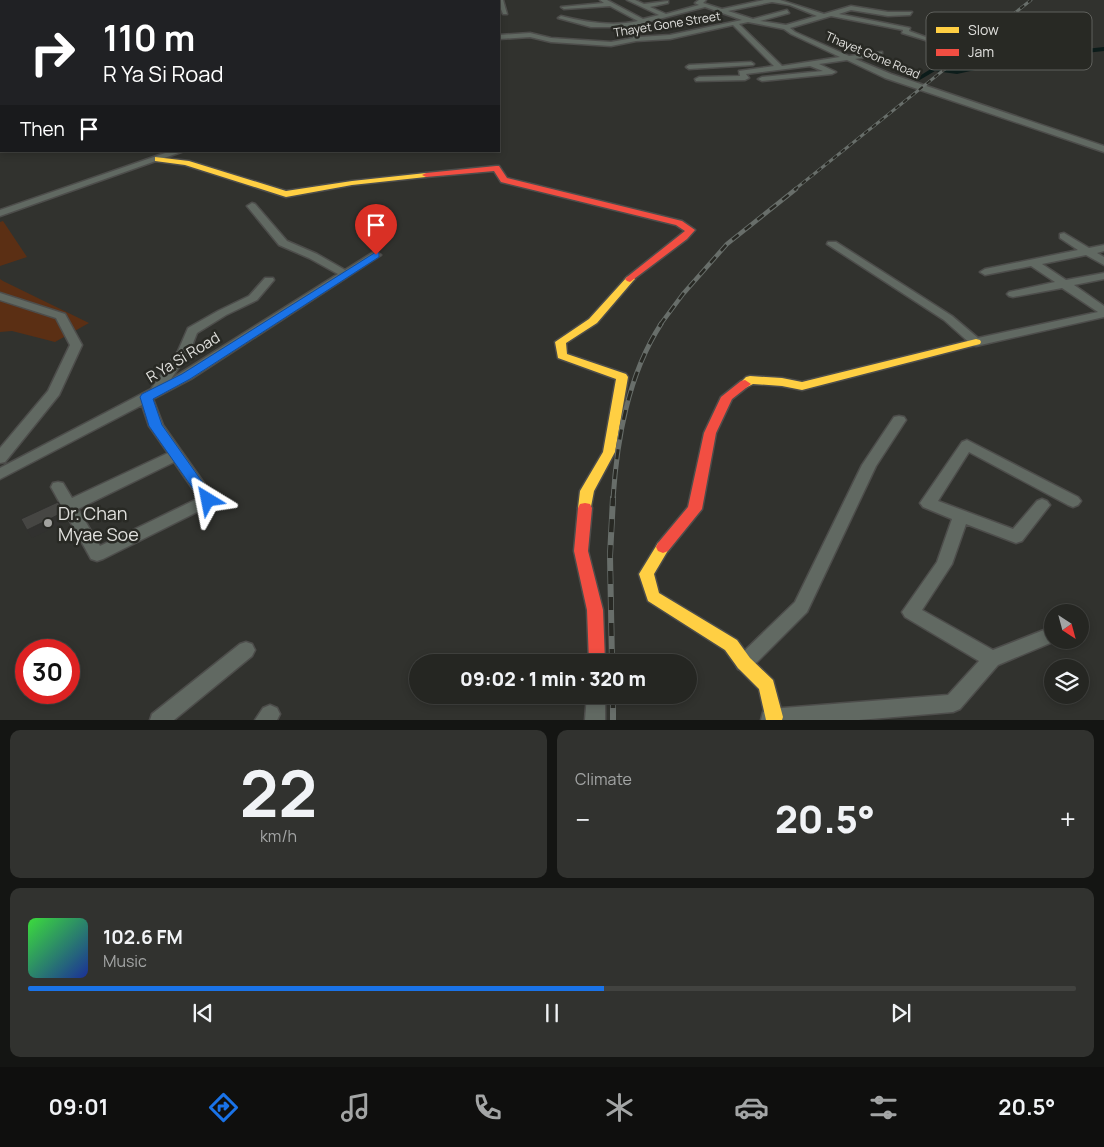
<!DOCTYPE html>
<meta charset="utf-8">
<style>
body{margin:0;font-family:Manrope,sans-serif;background:#31322f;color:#f1f3f6;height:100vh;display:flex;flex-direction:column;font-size:19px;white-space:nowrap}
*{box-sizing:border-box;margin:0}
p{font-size:16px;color:#a3a5a5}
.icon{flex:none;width:28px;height:28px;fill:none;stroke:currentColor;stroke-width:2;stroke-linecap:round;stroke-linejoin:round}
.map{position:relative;height:720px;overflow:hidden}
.details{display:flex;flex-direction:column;gap:10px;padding:10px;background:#141513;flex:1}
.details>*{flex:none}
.hud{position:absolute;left:0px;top:0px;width:500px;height:152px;box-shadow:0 2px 8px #0003,0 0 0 1px #424340;background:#202124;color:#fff;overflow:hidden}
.needle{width:32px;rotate:144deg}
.fabs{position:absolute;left:1044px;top:604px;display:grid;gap:10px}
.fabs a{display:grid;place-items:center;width:45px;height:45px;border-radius:50%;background:#252622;box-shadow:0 2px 8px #0003,0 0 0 1px #424340;font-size:25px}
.speed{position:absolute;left:15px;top:639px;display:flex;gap:10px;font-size:25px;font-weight:700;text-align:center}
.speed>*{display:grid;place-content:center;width:65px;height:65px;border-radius:50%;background:#252622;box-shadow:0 2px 8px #0003,0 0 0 1px #424340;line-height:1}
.speed .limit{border:8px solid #d22;background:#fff;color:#111}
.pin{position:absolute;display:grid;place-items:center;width:42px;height:42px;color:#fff;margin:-51px -21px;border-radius:50% 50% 50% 0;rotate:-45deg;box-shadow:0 0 5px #0007}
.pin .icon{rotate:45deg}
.me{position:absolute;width:55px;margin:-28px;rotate:325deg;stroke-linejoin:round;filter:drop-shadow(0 0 4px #0008)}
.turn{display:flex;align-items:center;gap:18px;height:105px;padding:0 20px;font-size:22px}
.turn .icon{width:65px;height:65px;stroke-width:2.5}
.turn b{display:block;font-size:35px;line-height:42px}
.then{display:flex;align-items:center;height:48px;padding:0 20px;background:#0003;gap:10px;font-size:19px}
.big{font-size:38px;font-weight:800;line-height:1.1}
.details .tile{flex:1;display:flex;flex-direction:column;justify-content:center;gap:8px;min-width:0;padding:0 18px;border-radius:10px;background:#31322f}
.details .dial{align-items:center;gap:0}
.dial b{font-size:65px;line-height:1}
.song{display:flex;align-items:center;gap:15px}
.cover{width:60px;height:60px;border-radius:8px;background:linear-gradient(135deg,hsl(120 70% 55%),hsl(230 70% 35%))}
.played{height:5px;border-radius:2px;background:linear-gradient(90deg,#1a73e8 55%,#424340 55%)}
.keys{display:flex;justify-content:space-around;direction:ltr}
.heat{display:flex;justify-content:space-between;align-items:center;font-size:28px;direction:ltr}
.details .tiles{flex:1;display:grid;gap:10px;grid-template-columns:1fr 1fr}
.tile:last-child{grid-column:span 2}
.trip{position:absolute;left:409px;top:654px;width:288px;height:50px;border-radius:25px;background:#252622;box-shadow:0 2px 8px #0003,0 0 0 1px #424340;font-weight:800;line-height:50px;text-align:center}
.menu{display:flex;height:80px;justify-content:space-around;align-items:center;background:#0f0f0e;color:#a3a5a5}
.menu .icon{width:35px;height:35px}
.menu .current{color:#1a73e8}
.menu b{font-size:22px;color:#f1f3f6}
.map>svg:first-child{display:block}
</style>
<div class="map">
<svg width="1104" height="720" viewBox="0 0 1104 720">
<rect width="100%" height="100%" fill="#31322e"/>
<path fill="#5b2f14" d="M3,221l24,36 -27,9v-44z
M0,279l3,2 86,42 -34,19 -43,-11 -12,1z"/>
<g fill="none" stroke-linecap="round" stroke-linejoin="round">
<path fill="#0c1c1a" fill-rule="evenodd" d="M1104,47v4l-65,7 -21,6 -34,4 -27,6 -22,-3 -17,10 -5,-1 21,-13 23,3 27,-6 34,-4 21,-6z"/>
<defs>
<path id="street" d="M22,0h22l1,1h-22z
M497,0h6l4,14h-4z
M600,0h7l36,19 16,-4 -32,-15h8l9,4 24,-3v2l-18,4 16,7 33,-9 -4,-2 4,-3h7l-3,3 19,6 42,-9h16l44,14 27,-8 37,6h24l-2,3 -22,1 -37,-6 -12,4 71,14 -1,3 36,13v2l-43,-13 1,-3 -72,-14 -41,12 5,4 54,24 33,-4v2l-27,5 36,15 213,72v6l-219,-74 -38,-18 -28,4 15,7 2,1 -4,2 -70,7 -4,-2 4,-2 61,-6 -13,-5 -64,8 3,4 -4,2 -49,1 -1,-2 4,-2 41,-1 -1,-5 35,-5 -41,-41 -63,14 -34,2 -25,5 -60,-4 -21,-5 -31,2v-4l31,-2 21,5 60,4 22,-4v-5l-7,-6h-35l-33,-9 3,-2c25,6 51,11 77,5l-28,-15 -46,3 -3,-2 43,-4zM772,2l18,3 27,11 -31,9 -26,-4 29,-8 -2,-3 -34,9 -25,-8zM705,7l37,13 -72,15 -31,2v-5l-7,-6zM748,22l36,7 7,5 49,23 -58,9 -43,-42z
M751,62l3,2 -1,1 -64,4 -3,-2 3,-2z
M171,151h13l-184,65v-6z
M252,203l3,1 32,37 30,13 28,16 27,-17 4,-1 5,3 -190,124 -38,20 10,26 53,75 -3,4 -110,55 -6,2 -6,-2 -40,-72 2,-4 5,-1 5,1 9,15 96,-45 -19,-27 -7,-21 -142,74v-11l151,-79 27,-38 10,-23 30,-17 31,-15 16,-18h8l1,2 -17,20 -31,15 -29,18 -7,18 -19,28 167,-105 -29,-16 -30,-13 -32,-39zM174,462l25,36 -99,48 -22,-37z
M1064,233l25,15 15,-3v6l-7,2 7,4v8l-18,-10 -44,9 24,16 38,-7v6l-30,6 30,21v11l-128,29 -4,-1 -28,-25 -117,-76 1,-2h8l116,74 26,22 120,-26 -36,-24 -49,9 -4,-1 -2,-2 2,-2 46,-10 -24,-16 -46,9 -5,-3 5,-3 93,-19 -18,-12v-4z
M0,293l65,21 17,31 -23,50 -54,67 -5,1v-15l48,-57 22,-46 -14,-27 -56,-18z
M899,416l5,1 2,3 -30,46 -69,146 -57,57 -6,2 -6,-2 -3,-6 3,-6 57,-55 67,-137 32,-48z
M967,440l111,57 3,4 -3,4 -5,2 -5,-2 -99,-53 -31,49 75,28 24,-28 5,-2 5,2 3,4 -28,36 -6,2 -50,-19 -14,40 -30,46 71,40 56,-22 3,2v10h4l-1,1 -57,24 -38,44 -7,3 -94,8h-98l2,-8 7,-3 178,-14 31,-34 -74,-44 -3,-5 35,-50 15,-43 -29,-12 -3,-4 42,-61z
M246,642l6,2 3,6 -3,6 -78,64h-24l2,-6 88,-70z
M587,695h18v25h-20z
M270,705l7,3 3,6 -3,6h-22l8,-12z"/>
<path id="slow" d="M155,157l34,4 97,30 66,-10 74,-8 4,2 -4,2 -74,8 -66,12 -101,-32 -30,-4z
M630,276l3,1 2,2 -2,2 -36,42 -31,20 1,11 59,20 2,3 -13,75 -21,39 -4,21 -5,1 -5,-1 -2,-4 2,-17 23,-39 13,-73 -58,-21 -3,-16 34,-23 38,-42z
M976,339l4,1 1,2 -1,2 -178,46 -20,-4 -29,-2 -8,4 -6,-4 7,-7 4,-1 32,2 20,4z
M663,541l5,2 2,4 -16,27 5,19 78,47 13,18 23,22 10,37 -1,3h-16l-7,-31 -21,-21 -13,-18 -77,-49 -9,-27 19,-31z"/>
<path id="jam" d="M496,166h3l8,12 175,43 13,9 -8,9 -57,43 -3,-1 -2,-2 2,-2 58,-46 -9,-6 -175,-43 -7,-11 -68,6 -4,-2 4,-2z
M745,380l6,4 -19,15 -16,34 -14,76 -34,42 -5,2 -5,-2 -2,-4 2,-4 30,-36 16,-74 17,-36 20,-16z
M585,503l5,1 2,4 -4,43 15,59 2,52h-16l-2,-52 -13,-59 4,-43 2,-4z"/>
</defs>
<use href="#street" stroke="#4d4d4b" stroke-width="3"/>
<use href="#slow" stroke="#4d4d4b" stroke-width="3"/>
<use href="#jam" stroke="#4d4d4b" stroke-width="3"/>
<use href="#street" fill="#616962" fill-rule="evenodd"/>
<use href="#slow" fill="#ffcf43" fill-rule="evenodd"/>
<use href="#jam" fill="#f24e42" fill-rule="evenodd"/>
<defs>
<path id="rail-far3" d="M794,190l237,-190"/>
<path id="rail-far2" d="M660,325l23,-31 44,-50 69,-55"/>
<path id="rail-far1" d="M613,499c4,-60 15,-124 48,-175"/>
<path id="rail" d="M612,662l-2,-106 3,-58
M613,695v25"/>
</defs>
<use href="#rail-far3" stroke="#686e6a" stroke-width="3"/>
<use href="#rail-far2" stroke="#686e6a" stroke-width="4.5"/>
<use href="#rail-far1" stroke="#686e6a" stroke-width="5"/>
<use href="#rail" stroke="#686e6a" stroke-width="6"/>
<use href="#rail-far3" stroke="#282924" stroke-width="2" stroke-dasharray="5" stroke-linecap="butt"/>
<use href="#rail-far2" stroke="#282924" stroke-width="2.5" stroke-dasharray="8" stroke-linecap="butt"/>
<use href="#rail-far1" stroke="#282924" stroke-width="3" stroke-dasharray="10" stroke-linecap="butt"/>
<use href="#rail" stroke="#282924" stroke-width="4.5" stroke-dasharray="13" stroke-linecap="butt"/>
</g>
<path fill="#31312f" d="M64,512l3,9 -35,17 -5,-8z"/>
<path fill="#464643" stroke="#31312f" d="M58,502l6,10 -37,18 -6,-11z"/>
<path fill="#1a73e8" stroke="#114b97" d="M376,252l3,1v4l-189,122 -37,20 9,26 53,75 -2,3h-10l-54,-77 -9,-29 2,-3 40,-20z"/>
<circle fill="#a3a3a0" stroke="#282924" stroke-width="2" cx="48" cy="523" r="5"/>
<g text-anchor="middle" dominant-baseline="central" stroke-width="5" stroke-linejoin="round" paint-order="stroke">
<g font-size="12" fill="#e0e0dd" stroke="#282924">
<text transform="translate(667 24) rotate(-9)">Thayet Gone Street</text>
<text transform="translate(873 55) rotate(23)">Thayet Gone Road</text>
</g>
<g font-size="15" fill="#e0e0dd" stroke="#282924">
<text transform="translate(183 357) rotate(-31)">R Ya Si Road</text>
</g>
<g font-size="18" fill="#e0e0dd" stroke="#282924" text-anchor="start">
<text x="58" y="513">Dr. Chan<tspan x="58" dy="21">Myae Soe</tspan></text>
</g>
</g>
<rect x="926" y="12" width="166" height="58" rx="8" fill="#282924" stroke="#5f605c" stroke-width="1"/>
<rect x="936" y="27" width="23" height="6" fill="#ffcf43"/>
<rect x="936" y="49" width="23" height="7" fill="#f24e42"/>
<g font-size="14" fill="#e0e0dd">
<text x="968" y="35">Slow</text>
<text x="968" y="57">Jam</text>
</g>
</svg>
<div class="fabs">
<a><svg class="needle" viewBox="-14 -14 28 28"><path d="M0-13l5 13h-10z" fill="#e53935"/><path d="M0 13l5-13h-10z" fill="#a3a5a5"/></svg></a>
<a><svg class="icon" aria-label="layers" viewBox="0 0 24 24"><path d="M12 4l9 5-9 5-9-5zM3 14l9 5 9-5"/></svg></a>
</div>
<div class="speed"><div class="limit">30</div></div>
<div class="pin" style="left:376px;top:255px;background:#d93025"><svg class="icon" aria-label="arrive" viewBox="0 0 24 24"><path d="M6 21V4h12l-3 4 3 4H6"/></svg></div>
<svg class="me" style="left:208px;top:500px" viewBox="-20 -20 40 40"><path d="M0-17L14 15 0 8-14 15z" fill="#1a73e8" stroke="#fff" stroke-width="4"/></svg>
<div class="trip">09:02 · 1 min · 320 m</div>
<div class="hud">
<div class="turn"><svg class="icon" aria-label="right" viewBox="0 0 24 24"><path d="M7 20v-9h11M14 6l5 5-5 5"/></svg><div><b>110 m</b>R Ya Si Road</div></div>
<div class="then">Then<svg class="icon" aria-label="arrive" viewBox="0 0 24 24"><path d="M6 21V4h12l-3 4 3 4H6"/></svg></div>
</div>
</div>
<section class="details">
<div class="tiles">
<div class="tile dial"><b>22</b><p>km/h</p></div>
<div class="tile"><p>Climate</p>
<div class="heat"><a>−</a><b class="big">20.5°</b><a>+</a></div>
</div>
<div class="tile">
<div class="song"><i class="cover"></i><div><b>102.6 FM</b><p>Music</p></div></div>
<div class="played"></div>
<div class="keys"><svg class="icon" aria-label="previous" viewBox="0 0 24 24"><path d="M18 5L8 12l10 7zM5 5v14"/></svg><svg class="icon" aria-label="pause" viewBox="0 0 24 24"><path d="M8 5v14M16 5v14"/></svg><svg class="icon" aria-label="next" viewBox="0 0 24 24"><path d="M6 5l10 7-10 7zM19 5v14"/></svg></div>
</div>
</div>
</section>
<nav class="menu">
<b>09:01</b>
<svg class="icon current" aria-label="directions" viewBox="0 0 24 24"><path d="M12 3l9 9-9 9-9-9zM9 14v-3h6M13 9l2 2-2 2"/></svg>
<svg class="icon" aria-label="music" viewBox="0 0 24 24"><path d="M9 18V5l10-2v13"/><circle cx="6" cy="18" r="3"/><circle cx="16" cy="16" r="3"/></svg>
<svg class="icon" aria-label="phone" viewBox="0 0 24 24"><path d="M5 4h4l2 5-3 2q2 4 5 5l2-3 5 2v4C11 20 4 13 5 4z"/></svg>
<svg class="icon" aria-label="climate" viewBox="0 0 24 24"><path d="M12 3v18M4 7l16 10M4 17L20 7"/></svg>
<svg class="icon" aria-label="car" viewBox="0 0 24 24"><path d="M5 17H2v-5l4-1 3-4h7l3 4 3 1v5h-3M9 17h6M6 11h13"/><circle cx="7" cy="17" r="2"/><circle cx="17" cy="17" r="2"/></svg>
<svg class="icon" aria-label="filters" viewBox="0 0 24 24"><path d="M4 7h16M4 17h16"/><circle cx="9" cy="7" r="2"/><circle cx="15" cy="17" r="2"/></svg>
<b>20.5°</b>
</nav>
